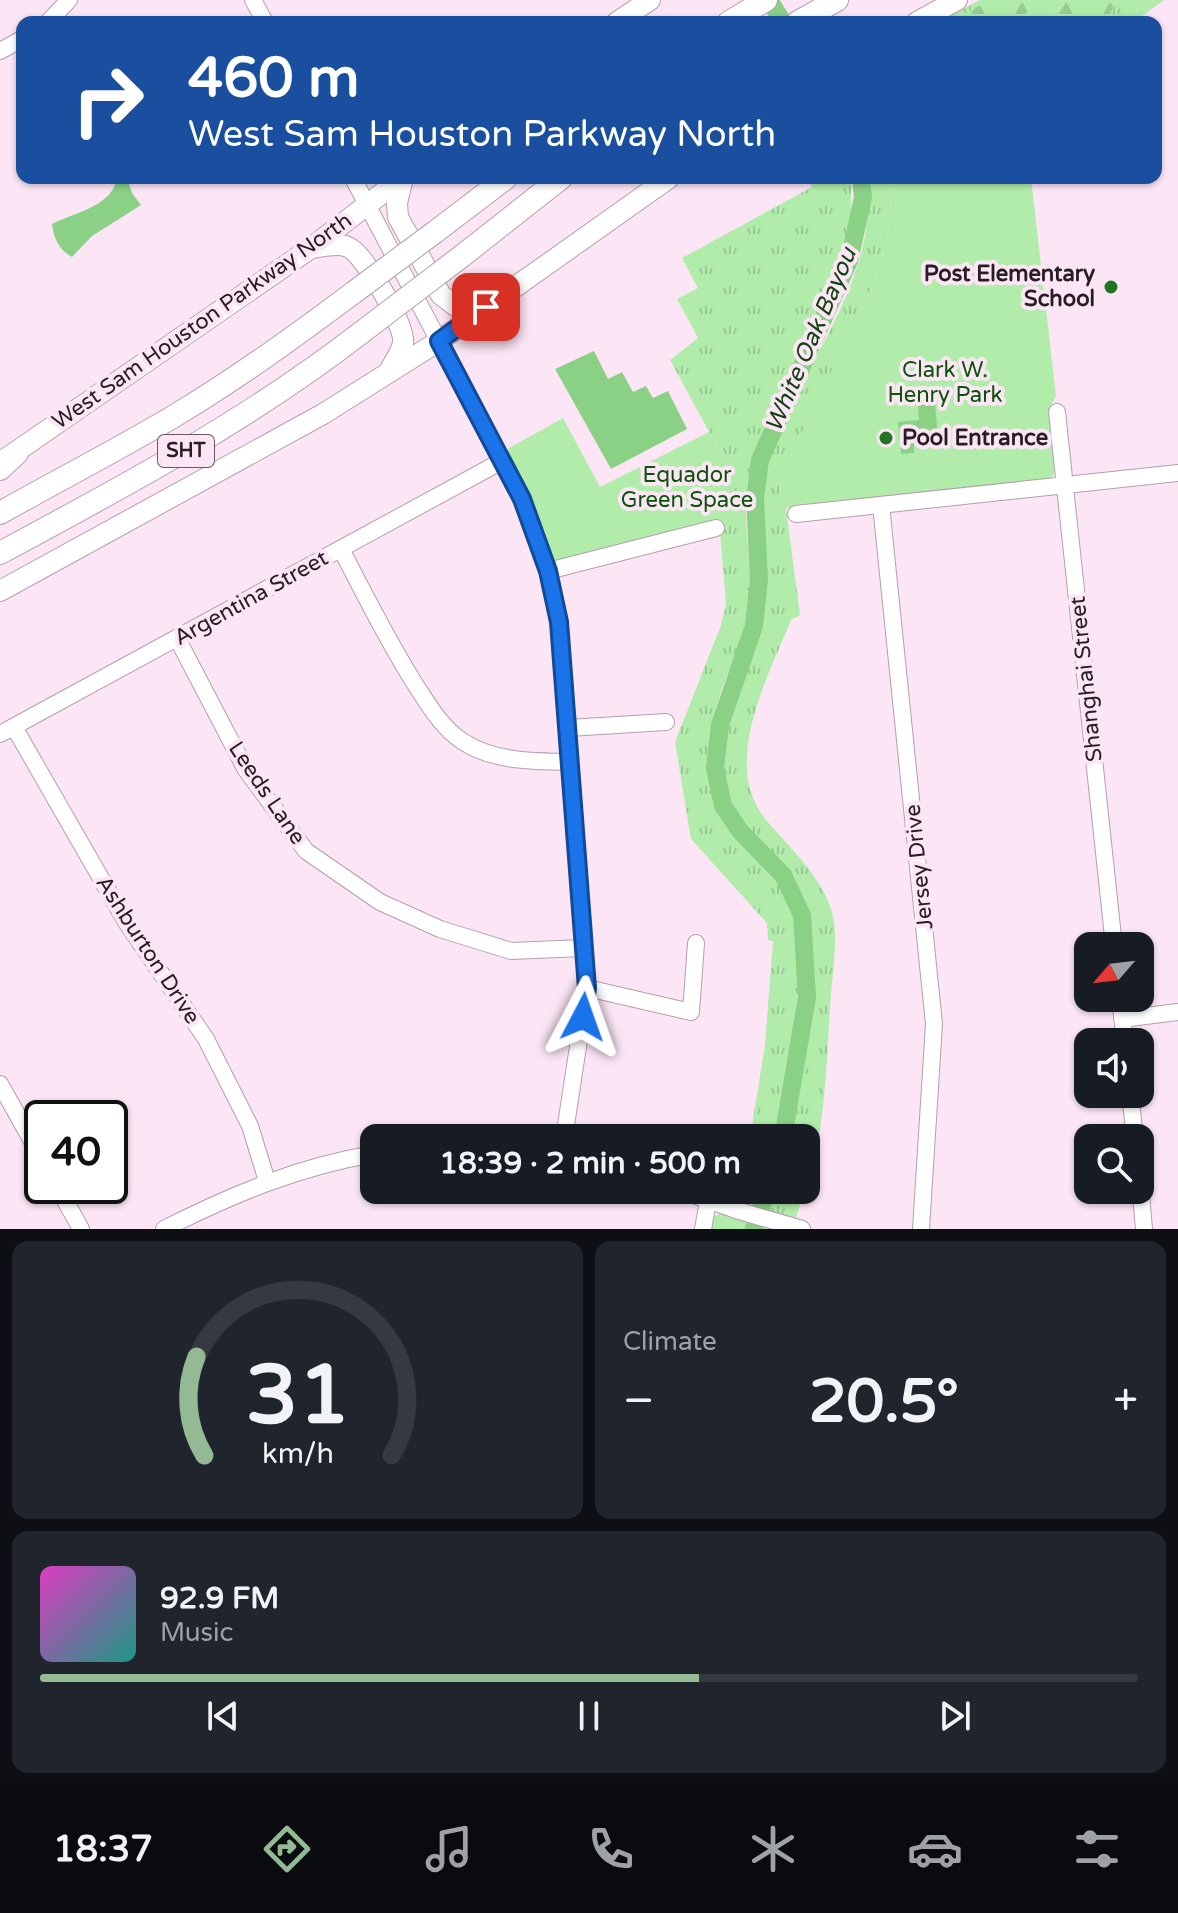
<!DOCTYPE html>
<meta charset="utf-8">
<style>
body{margin:0;font-family:"Varela Round",sans-serif;background:#20242c;color:#f1f3f6;height:100vh;display:flex;flex-direction:column;font-size:30px;white-space:nowrap}
*{box-sizing:border-box;margin:0}
p{font-size:26px;color:#9ea1a6}
.icon{flex:none;width:44px;height:44px;fill:none;stroke:currentColor;stroke-width:2;stroke-linecap:round;stroke-linejoin:round}
.map{position:relative;height:1229px;overflow:hidden}
.drawer{display:flex;flex-direction:column;gap:12px;padding:12px;background:#0d0f14;flex:1}
.drawer>*{flex:none}
.hud{position:absolute;left:16px;top:16px;width:1146px;height:168px;border-radius:16px;box-shadow:0 2px 6px #0004;background:#1a4fa0;color:#fff;overflow:hidden}
.needle{width:52px;rotate:242deg}
.buttons{position:absolute;left:1074px;top:932px;display:grid;gap:16px}
.buttons a{display:grid;place-items:center;width:80px;height:80px;border-radius:16px;background:#171b24;box-shadow:0 2px 6px #0004;font-size:40px}
.speed{position:absolute;left:24px;top:1100px;display:flex;gap:16px;font-size:40px;font-weight:700;text-align:center}
.speed>*{display:grid;place-content:center;width:104px;height:104px;border-radius:50%;background:#171b24;box-shadow:0 2px 6px #0004;line-height:1}
.speed .limit{border:4px solid #111;border-radius:12px;background:#fff;color:#111}
.pin{position:absolute;display:grid;place-items:center;width:68px;height:68px;color:#fff;margin:-34px;border-radius:16px;box-shadow:0 4px 12px #0006}
.me{position:absolute;width:88px;margin:-44px;rotate:4deg;stroke-linejoin:round;filter:drop-shadow(0 0 6px #0008)}
.turn{display:flex;align-items:center;gap:28px;height:168px;padding:0 40px;font-size:36px}
.turn .icon{width:104px;height:104px;stroke-width:2.5}
.turn b{display:block;font-size:56px;line-height:68px}
.big{font-size:60px;font-weight:700;line-height:1.1}
.drawer .tile{flex:1;display:flex;flex-direction:column;justify-content:center;gap:12px;min-width:0;padding:0 28px;border-radius:16px;background:#20242c}
.drawer .dial{align-items:center;gap:0}
.dial svg{height:208px;overflow:visible;fill:none;stroke:#363941;stroke-width:7;stroke-linecap:round;text-anchor:middle}
.dial text{fill:#f1f3f6;stroke:none}
.song{display:flex;align-items:center;gap:24px}
.cover{width:96px;height:96px;border-radius:12px;background:linear-gradient(135deg,hsl(310 70% 55%),hsl(170 70% 35%))}
.played{height:8px;border-radius:4px;background:linear-gradient(90deg,#94ba95 60%,#363941 60%)}
.keys{display:flex;justify-content:space-around;direction:ltr}
.heat{display:flex;justify-content:space-between;align-items:center;font-size:44px;direction:ltr}
.drawer .tiles{flex:1;display:grid;gap:12px;grid-template-columns:1fr 1fr}
.tile:last-child{grid-column:span 2}
.trip{position:absolute;left:360px;top:1124px;width:460px;height:80px;border-radius:16px;background:#171b24;box-shadow:0 2px 6px #0004;font-weight:700;line-height:80px;text-align:center}
.tab-bar{display:flex;height:128px;justify-content:space-around;align-items:center;background:#090b0e;color:#9ea1a6}
.tab-bar .icon{width:56px;height:56px}
.tab-bar .current{color:#94ba95}
.tab-bar b{font-size:36px;color:#f1f3f6}
.map>svg:first-child{display:block}
</style>
<div class="map">
<svg width="1178" height="1229" viewBox="0 0 1178 1229">
<defs>
<pattern id="grass-tufts" width="24" height="20" patternUnits="userSpaceOnUse" patternTransform="scale(2)"><rect width="24" height="20" fill="#b1ecab"/><path d="M3 7l-1-3M5 7V3M7 7l1-3M15 17l-1-3M17 17v-4M19 17l1-3" fill="none" stroke="#98ca93"/></pattern>
<pattern id="forest-firs" width="22" height="20" patternUnits="userSpaceOnUse" patternTransform="scale(2)"><rect width="22" height="20" fill="#b1ecab"/><path d="M5 1l3.5 6h-7zM16 11l3.5 6h-7z" fill="#98ca93"/></pattern>
</defs>
<rect width="100%" height="100%" fill="#fce6f5"/>
<path fill="url(#grass-tufts)" d="M980,0h89l-16,13 -20,9h-94z
M1117,0h47l-30,22h-28z
M807,178h44c0,28 1,57 -7,84 -21,72 -69,133 -92,204 -10,29 -5,65 -3,96 1,11 4,24 2,36 -5,44 -30,80 -37,121 -5,25 -4,78 10,101 6,9 17,18 24,26 15,15 38,45 45,65 20,64 -12,161 -17,227h-26l15,-93 8,-104 -5,-1 -1,-17 -76,-84 -16,-97 46,-117 5,-21 -7,-84 10,-2 2,-46 -61,-112 28,-22 -21,-39 21,-11 -16,-30 130,-71z
M865,178h23c12,65 -24,125 -51,182 -19,39 -39,78 -56,118l-4,31 9,-1 14,107 -9,5c-23,58 -72,145 -24,201 23,27 53,54 64,88 8,23 2,61 0,85 -5,65 -4,132 -25,193v-49h-19c16,-65 29,-131 23,-198 0,-9 0,-21 -2,-30 -5,-18 -18,-39 -31,-52 -11,-11 -26,-20 -35,-33 -15,-20 -22,-50 -20,-75 2,-11 7,-24 11,-35 10,-36 25,-74 30,-111 7,-48 -10,-96 5,-144 29,-92 115,-181 97,-282z
M777,1190h28l-10,30 -26,-10z
M720,1213l49,16h-61l2,-10z"/>
<path fill="url(#forest-firs)" d="M1001,0h32l-2,10 -10,6 -15,-2 -7,8h-50l37,-20 12,1z
M1069,0h48l-11,22h-73l20,-9z"/>
<path fill="#b1ecab" d="M888,178h143l25,218 -7,13 7,61 -6,10 -273,29 4,-31c17,-40 37,-79 56,-118 27,-57 63,-117 51,-182z
M563,418l37,69 109,-55 22,40 -2,46 -171,44 -8,-5 -46,-106z"/>
<path fill="#8bd185" d="M124,178h3l5,15 9,12 -49,31 -20,21c-13,-7 -18,-18 -20,-33 21,-11 57,-17 64,-42z
M594,351l14,28 14,-7 11,20 13,-6 7,12 15,-7 19,38 -76,40 -56,-100z
M935,403l3,35 -24,3v12l-13,1 -3,-32 21,-2 -1,-16z"/>
<g fill="none" stroke-linecap="round" stroke-linejoin="round">
<path stroke="#8bd185" stroke-width="18" d="M769,0l14,22
M783,1138l24,-141 -5,-82 -19,-40 -43,-44 -17,-25 -8,-38 5,-43 34,-99 5,-46 -4,-82 5,-38 89,-199 14,-64 -2,-19
M754,1229l13,-39"/>
<defs>
<path id="minor" d="M253,0l12,22
M48,22l21,-22
M0,51l22,-12
M353,178l169,321 26,72 11,51 28,366 -23,150
M1057,412l57,534
M881,505l53,519 -13,205
M796,514l382,-41
M341,549c24,46 46,91 74,135 13,20 26,43 47,57 31,21 72,20 107,21
M548,571l168,-43
M177,638l69,132 60,81 74,51 60,27 71,22 72,-3
M14,727l112,195 80,117 44,87 17,55
M568,728l98,-6
M0,734l502,-273
M587,988l104,24 5,-69
M1120,998l5,44
M1122,1019l56,-7
M0,1084l42,75
M1130,1094l5,44
M1140,1184l4,45
M57,1186l24,43
M680,1190l56,20 66,19
M164,1229c67,-34 136,-63 210,-75
M703,1229l5,-28"/>
<path id="major" d="M617,22l33,-22
M917,22l40,-22
M403,178l-6,25 1,14 43,78 16,12h29
M311,248c11,-1 26,-6 37,-1 16,6 58,80 55,96 -2,10 -10,20 -14,29
M4,460l307,-212 91,-70
M0,591l323,-177 116,-73 230,-163"/>
<path id="highway" d="M729,22l37,-22
M798,22l39,-22
M435,232l71,-54
M462,256l99,-78
M0,469l17,-16
M0,513c57,-32 115,-62 171,-95 64,-38 123,-81 182,-125
M0,553c125,-67 250,-134 362,-221"/>
</defs>
<use href="#minor" stroke="#b49fad" stroke-width="18"/>
<use href="#major" stroke="#b49fad" stroke-width="22"/>
<use href="#highway" stroke="#b49fad" stroke-width="24"/>
<use href="#minor" stroke="#fff" stroke-width="16"/>
<use href="#major" stroke="#fff" stroke-width="20"/>
<use href="#highway" stroke="#fff" stroke-width="22"/>
<defs>
<path id="highway-bridge" d="M353,293l82,-61
M362,332l100,-76"/>
</defs>
<use href="#highway-bridge" stroke="#b49fad" stroke-width="24" stroke-linecap="butt"/>
<use href="#highway-bridge" stroke="#fff" stroke-width="22"/>
</g>
<g fill="none" stroke-linecap="round" stroke-linejoin="round">
<defs>
<path id="route" d="M486,307l-47,34 83,158 26,72 11,51 28,366 -4,29"/>
</defs>
<use href="#route" stroke="#114b97" stroke-width="20"/>
<use href="#route" stroke="#1a73e8" stroke-width="14"/>
</g>
<g fill="#22741e" stroke="#fce6f5" stroke-width="3">
<circle cx="1111" cy="287" r="8"/>
<circle cx="886" cy="438" r="8"/>
</g>
<g text-anchor="middle" dominant-baseline="central" stroke-width="8" stroke-linejoin="round" paint-order="stroke">
<rect fill="#fce6f5" stroke="#665a62" stroke-width="2" x="158" y="435" width="56" height="32" rx="6"/>
<g font-size="20" font-weight="bold" fill="#261e23">
<text x="186" y="451">SHT</text>
</g>
<g font-size="22" font-weight="bold" fill="#261e23" stroke="#fce6f5" text-anchor="end">
<text x="1095" y="274">Post Elementary<tspan x="1095" dy="25">School</tspan></text>
<text x="902" y="438" text-anchor="start">Pool Entrance</text>
</g>
<g font-size="22" fill="#261e23" stroke="#fce6f5">
<text transform="translate(202 321) rotate(-35)">West Sam Houston Parkway North</text>
<text transform="translate(251 598) rotate(-29)">Argentina Street</text>
<text transform="translate(1086 679) rotate(-96)">Shanghai Street</text>
<text transform="translate(267 793) rotate(56)">Leeds Lane</text>
<text transform="translate(919 867) rotate(-96)">Jersey Drive</text>
<text transform="translate(148 950) rotate(57)">Ashburton Drive</text>
</g>
<g font-size="22" fill="#095307" stroke="#fce6f5">
<text x="945" y="370">Clark W.<tspan x="945" dy="25">Henry Park</tspan></text>
<text x="687" y="475">Equador<tspan x="687" dy="25">Green Space</tspan></text>
</g>
<g font-size="24" font-style="italic" fill="#144312" stroke="#fce6f5">
<text transform="translate(811 340) rotate(-67)">White Oak Bayou</text>
</g>
</g>
</svg>
<div class="buttons">
<a><svg class="needle" viewBox="-14 -14 28 28"><path d="M0-13l5 13h-10z" fill="#e53935"/><path d="M0 13l5-13h-10z" fill="#9ea1a6"/></svg></a>
<a><svg class="icon" aria-label="sound" viewBox="0 0 24 24"><path d="M4 9h4l5-4v14l-5-4H4zM17 9q2 3 0 6"/></svg></a>
<a><svg class="icon" aria-label="search" viewBox="0 0 24 24"><circle cx="10" cy="10" r="6"/><path d="M15 15l6 6"/></svg></a>
</div>
<div class="speed"><div class="limit">40</div></div>
<div class="pin" style="left:486px;top:307px;background:#d93025"><svg class="icon" aria-label="arrive" viewBox="0 0 24 24"><path d="M6 21V4h12l-3 4 3 4H6"/></svg></div>
<svg class="me" style="left:583px;top:1017px" viewBox="-20 -20 40 40"><path d="M0-17L14 15 0 8-14 15z" fill="#1a73e8" stroke="#fff" stroke-width="4"/></svg>
<div class="trip">18:39 · 2 min · 500 m</div>
<div class="hud">
<div class="turn"><svg class="icon" aria-label="right" viewBox="0 0 24 24"><path d="M7 20v-9h11M14 6l5 5-5 5"/></svg><div><b>460 m</b>West Sam Houston Parkway North</div></div>
</div>
</div>
<section class="drawer">
<div class="tiles">
<div class="tile dial"><svg viewBox="0 0 100 80">
<path d="M14 69A42 42 0 1 1 86 69"/>
<path d="M14 69A42 42 0 0 1 11 31" stroke="#94ba95"/>
<text x="50" y="56" font-size="32" font-weight="700">31</text>
<text x="50" y="72" font-size="11">km/h</text>
</svg></div>
<div class="tile"><p>Climate</p>
<div class="heat"><a>−</a><b class="big">20.5°</b><a>+</a></div>
</div>
<div class="tile">
<div class="song"><i class="cover"></i><div><b>92.9 FM</b><p>Music</p></div></div>
<div class="played"></div>
<div class="keys"><svg class="icon" aria-label="previous" viewBox="0 0 24 24"><path d="M18 5L8 12l10 7zM5 5v14"/></svg><svg class="icon" aria-label="pause" viewBox="0 0 24 24"><path d="M8 5v14M16 5v14"/></svg><svg class="icon" aria-label="next" viewBox="0 0 24 24"><path d="M6 5l10 7-10 7zM19 5v14"/></svg></div>
</div>
</div>
</section>
<nav class="tab-bar">
<b>18:37</b>
<svg class="icon current" aria-label="directions" viewBox="0 0 24 24"><path d="M12 3l9 9-9 9-9-9zM9 14v-3h6M13 9l2 2-2 2"/></svg>
<svg class="icon" aria-label="music" viewBox="0 0 24 24"><path d="M9 18V5l10-2v13"/><circle cx="6" cy="18" r="3"/><circle cx="16" cy="16" r="3"/></svg>
<svg class="icon" aria-label="phone" viewBox="0 0 24 24"><path d="M5 4h4l2 5-3 2q2 4 5 5l2-3 5 2v4C11 20 4 13 5 4z"/></svg>
<svg class="icon" aria-label="climate" viewBox="0 0 24 24"><path d="M12 3v18M4 7l16 10M4 17L20 7"/></svg>
<svg class="icon" aria-label="car" viewBox="0 0 24 24"><path d="M5 17H2v-5l4-1 3-4h7l3 4 3 1v5h-3M9 17h6M6 11h13"/><circle cx="7" cy="17" r="2"/><circle cx="17" cy="17" r="2"/></svg>
<svg class="icon" aria-label="filters" viewBox="0 0 24 24"><path d="M4 7h16M4 17h16"/><circle cx="9" cy="7" r="2"/><circle cx="15" cy="17" r="2"/></svg>
</nav>
